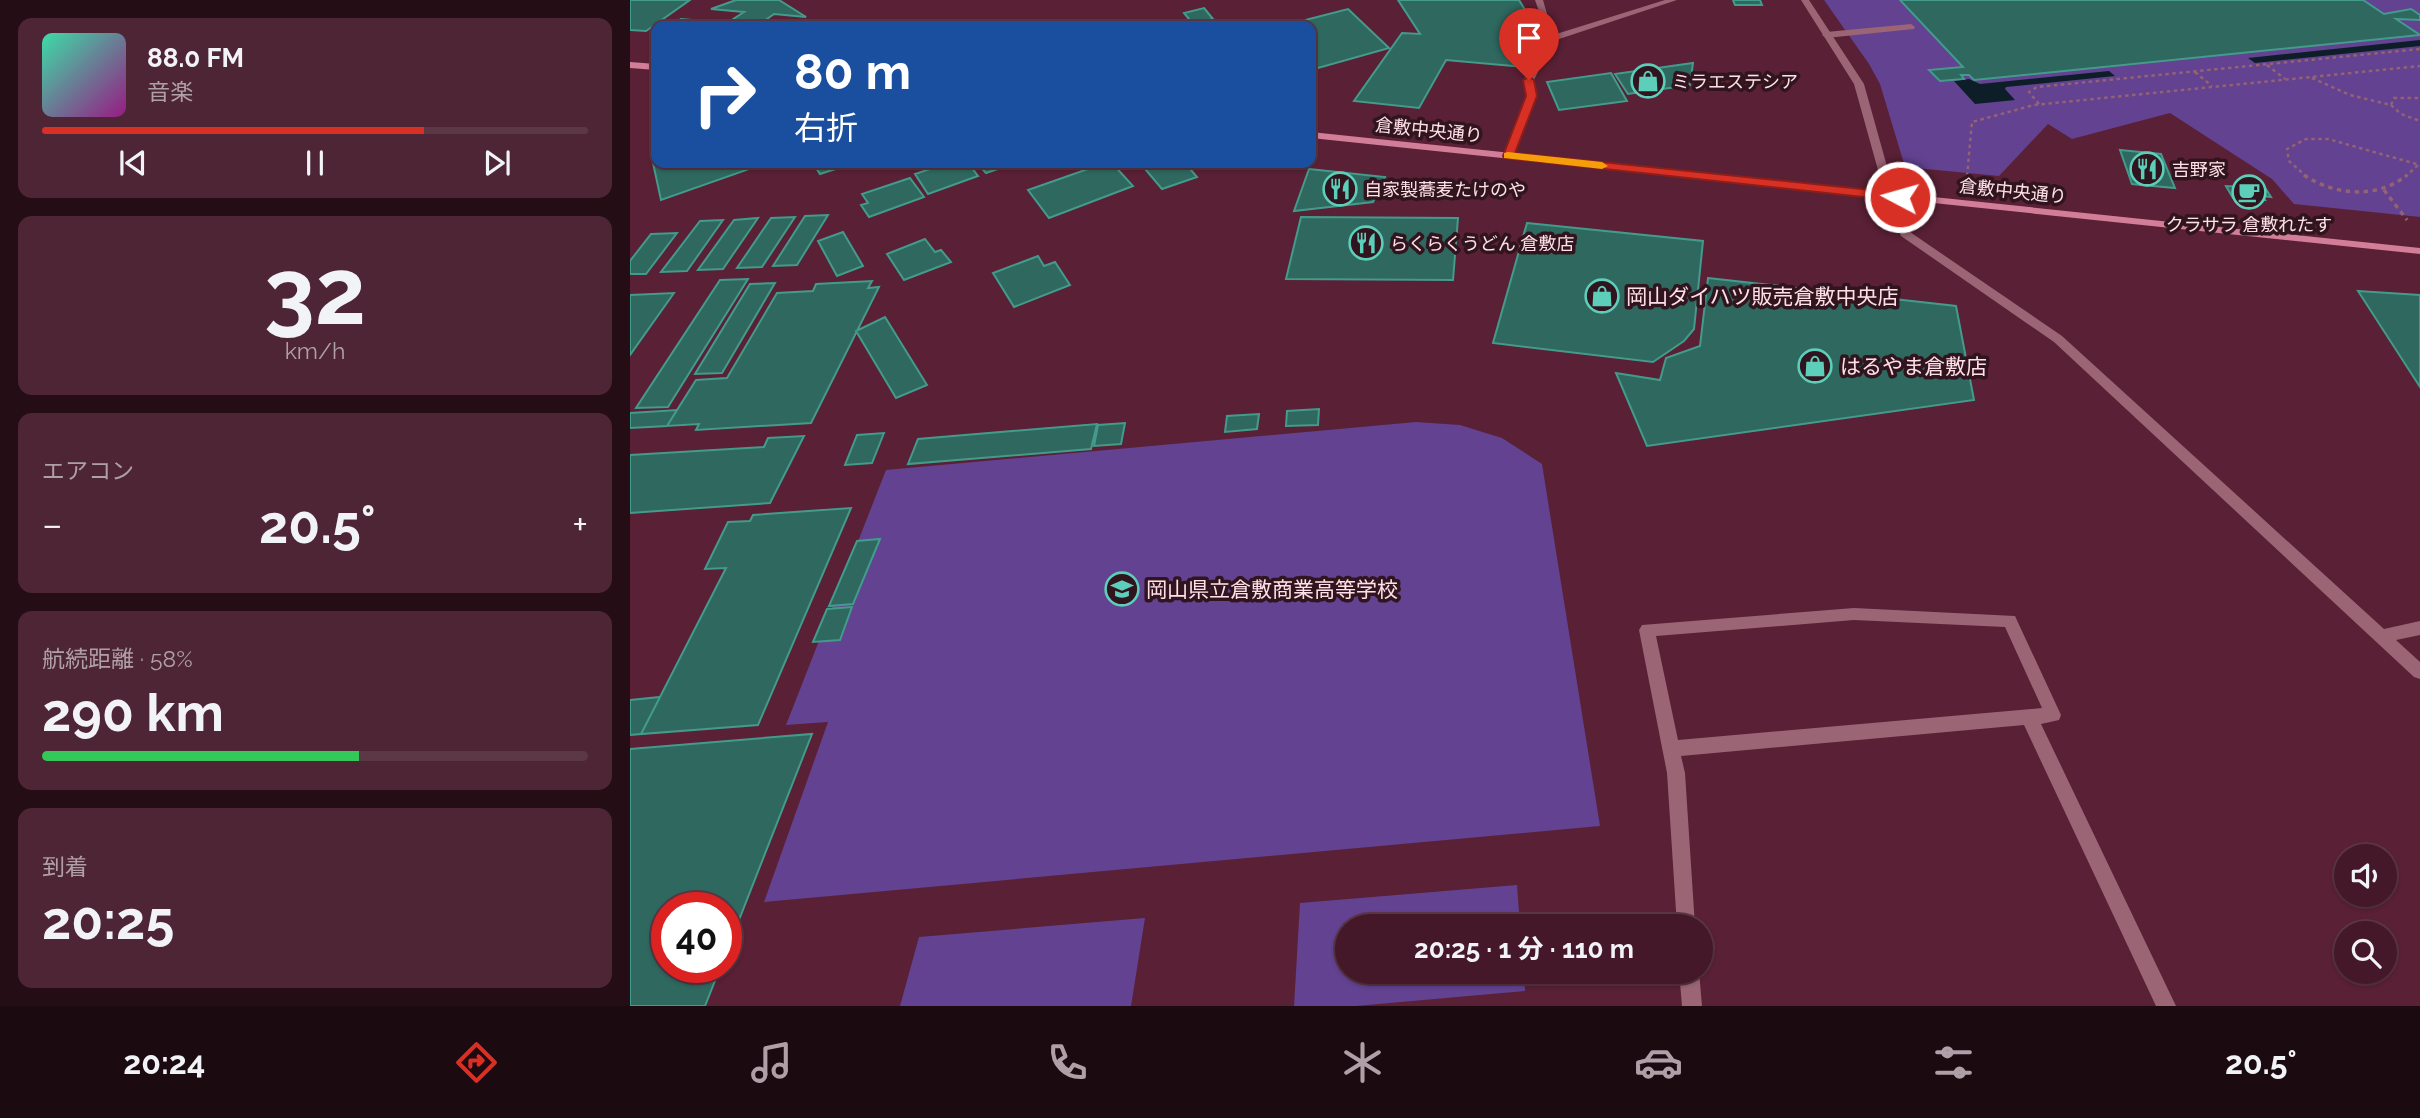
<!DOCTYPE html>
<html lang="ja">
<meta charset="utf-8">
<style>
body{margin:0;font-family:Raleway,"Noto Sans JP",sans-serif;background:#4e2534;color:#f1f3f6;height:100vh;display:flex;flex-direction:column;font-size:26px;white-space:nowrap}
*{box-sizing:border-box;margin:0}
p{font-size:23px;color:#afa0a8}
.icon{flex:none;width:38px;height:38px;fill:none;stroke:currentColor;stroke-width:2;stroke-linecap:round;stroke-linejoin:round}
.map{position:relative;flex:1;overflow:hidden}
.sheet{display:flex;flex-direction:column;gap:18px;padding:18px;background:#250d16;width:630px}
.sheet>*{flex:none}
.hud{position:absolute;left:21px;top:21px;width:665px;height:147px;border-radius:14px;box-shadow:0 2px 5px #0004,0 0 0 2px #5c3745;background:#1a4fa0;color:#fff;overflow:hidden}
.controls{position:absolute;left:1704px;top:844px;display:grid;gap:14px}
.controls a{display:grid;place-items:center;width:63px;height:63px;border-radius:50%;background:#441828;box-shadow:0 2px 5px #0004,0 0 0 2px #5c3745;font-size:35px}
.speed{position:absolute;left:21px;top:892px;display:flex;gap:14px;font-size:35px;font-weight:700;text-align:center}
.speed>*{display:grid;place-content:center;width:91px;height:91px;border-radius:50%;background:#441828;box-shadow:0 2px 5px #0004,0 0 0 2px #5c3745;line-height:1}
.speed .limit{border:10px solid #d22;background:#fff;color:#111}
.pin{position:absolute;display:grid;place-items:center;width:60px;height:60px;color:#fff;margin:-72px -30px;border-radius:50% 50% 50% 0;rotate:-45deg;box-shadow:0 0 7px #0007}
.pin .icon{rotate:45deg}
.me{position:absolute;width:77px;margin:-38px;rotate:276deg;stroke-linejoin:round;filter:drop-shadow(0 0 5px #0008)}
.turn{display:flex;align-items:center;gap:24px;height:147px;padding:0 28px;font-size:32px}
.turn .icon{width:91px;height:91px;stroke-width:2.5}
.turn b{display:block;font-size:49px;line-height:60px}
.big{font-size:52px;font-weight:700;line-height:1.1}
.sheet .widget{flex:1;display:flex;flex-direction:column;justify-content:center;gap:10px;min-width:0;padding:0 24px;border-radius:14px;background:#4e2534}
.sheet .dial{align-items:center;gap:0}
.dial b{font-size:91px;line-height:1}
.song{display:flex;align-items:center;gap:21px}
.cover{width:84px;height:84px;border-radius:10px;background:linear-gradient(135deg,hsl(160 70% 55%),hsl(310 70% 35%))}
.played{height:7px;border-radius:4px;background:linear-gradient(90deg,#d93025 70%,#5c3745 70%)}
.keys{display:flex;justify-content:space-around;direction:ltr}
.heat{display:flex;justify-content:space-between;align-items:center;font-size:38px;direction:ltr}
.charge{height:10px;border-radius:5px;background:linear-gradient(90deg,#34c759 58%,#5c3745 0)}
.trip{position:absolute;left:705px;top:914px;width:378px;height:70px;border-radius:35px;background:#441828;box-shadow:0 2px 5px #0004,0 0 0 2px #5c3745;font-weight:700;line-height:70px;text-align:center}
.tab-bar{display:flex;height:112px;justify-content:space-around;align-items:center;background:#1b0a10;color:#afa0a8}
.tab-bar .icon{width:49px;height:49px}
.tab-bar .current{color:#d93025}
.tab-bar b{font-size:32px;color:#f1f3f6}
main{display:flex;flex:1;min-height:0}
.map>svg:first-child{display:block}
</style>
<main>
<section class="sheet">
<div class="widget">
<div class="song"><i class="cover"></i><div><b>88.0 FM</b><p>音楽</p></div></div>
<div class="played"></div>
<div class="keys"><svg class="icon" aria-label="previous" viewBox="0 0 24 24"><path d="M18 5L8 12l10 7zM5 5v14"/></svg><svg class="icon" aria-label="pause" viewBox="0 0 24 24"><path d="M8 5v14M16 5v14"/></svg><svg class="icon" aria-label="next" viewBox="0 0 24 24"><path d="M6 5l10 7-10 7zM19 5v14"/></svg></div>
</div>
<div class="widget dial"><b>32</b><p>km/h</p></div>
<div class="widget"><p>エアコン</p>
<div class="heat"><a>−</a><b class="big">20.5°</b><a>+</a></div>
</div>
<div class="widget"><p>航続距離 · 58%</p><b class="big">290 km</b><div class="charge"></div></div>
<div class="widget"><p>到着</p><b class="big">20:25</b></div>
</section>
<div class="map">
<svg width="1790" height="1006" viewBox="0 0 1790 1006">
<rect width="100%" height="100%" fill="#5a2035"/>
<path fill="#624291" d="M1194,0h596v217l-126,-13 -22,-25 -102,-66 -98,26 -24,-15 -49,52 -94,-9 -25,-83 -11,-20z
M786,422l44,3 42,13 40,26 58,362 -836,76 64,-180 -42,3 100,-255z
M887,885l3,41h-172v45h176l1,20 -169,15h-62l6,-103z
M515,918l-14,88h-231l19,-69z"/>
<path fill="#0d1e29" d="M1790,40v6l-165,17 -7,-5z
M1479,71l6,5 -109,11 -1,2 10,11 -40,4 -21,-23 15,-2 11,5z"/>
<path fill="#2e685e" stroke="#439b8c" stroke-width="2" d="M0,0h60l-44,31 -16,-1z
M106,0h43l27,17 -32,-3 -17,12h-87l11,-7 46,4 17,-11 -33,-3z
M768,0h121l18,29 -13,38 -78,-7 -27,48 -65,-7 48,-68 18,1z
M1103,0h27l2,5h-27z
M1270,0h463l21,14 27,-5 9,6v5l-24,-1 24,16 -446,45 -5,-5h-8l3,4 -24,2 -11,-11 34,-3z
M574,8l9,11 -20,5 -9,-11z
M718,9l41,39 -78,22v-44h-29z
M1063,63l-3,22 -62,9 -13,-20z
M981,73l16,28 -68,9 -12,-28z
M1490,150l41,4 14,34 -43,-4z
M26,162v1h110l-105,37 -8,-37z
M183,163h41l-34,11z
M318,163h20l10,13 -50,18 -13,-20z
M347,163h38l-29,10z
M475,163h7l21,23 -84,32 -21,-28z
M510,163h45l12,14 -35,12z
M679,169l76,8 -12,25 -79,9z
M280,178l14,19 -55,20 -8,-12 7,-2 -6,-9z
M1618,182l14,1 9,14 -9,-1 3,4 -32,-2 -7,-12 20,1 -2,-3h6z
M198,215l-31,50 -24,1 32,-50z
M165,217l-33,50 -25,1 34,-50z
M671,217l157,1 -5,62 -167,-1z
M128,218l-35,51 -25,1 36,-50z
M93,220l-36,51 -26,1 39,-51z
M897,223l176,18 -9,88 -10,12 -31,21 -160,-19z
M213,232l20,34 -26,10 -19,-35z
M47,233l-31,41h-16v-13l21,-27z
M295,239l10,13 6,-2 10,12 -47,18 -17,-26z
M408,256l6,10 11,-4 15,23 -56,22 -21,-34z
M1078,278l248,28 18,94 -327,46 -31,-73 44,7 6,-22 34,-12z
M118,279l-80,128 -32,1 84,-128z
M242,281l-4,7 11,-1 -68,136 -115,7 3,-6 -32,2 29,-46 31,-2 50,-85 36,-2 3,-7z
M145,283l-53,90 -27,1 55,-90z
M1728,291l62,4v92z
M44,293l-44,62v-60z
M255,317l42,68 -31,13 -40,-67z
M689,409l-1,16 -32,1 1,-15z
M47,410l-10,16 -37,2v-15z
M629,414l-2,15 -32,3 2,-16z
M495,423l-4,21 -27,2 4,-21z
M467,424l-6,25 -183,15 10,-25z
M254,433l-12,30 -27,2 12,-30z
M174,436l-34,67 -140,10v-58l134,-8 4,-9z
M221,508l-93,217 -117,9 85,-166 -21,1 23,-47 22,-1 3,-6z
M250,539l-27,65 -24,2 28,-65z
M222,607l-12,33 -27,2 14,-33z
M30,697l-19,37 -11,1v-35z
M182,734l-86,219v-45h-59v60h53l-15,38h-75v-257z"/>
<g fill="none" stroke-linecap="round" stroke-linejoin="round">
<path stroke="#936273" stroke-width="2.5" stroke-dasharray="3.5 3.5" stroke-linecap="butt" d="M1637,65l18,14
M1565,72l17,14
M1682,78l38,17 41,10 3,-7h26
M1409,104l-10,-12 8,-5 383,-38
M1761,105l10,9 19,7
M1337,176l5,-54 62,-17 386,-39
M1677,177l-18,-16 -2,-12 19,-10h22l92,26
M1775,177l13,-12"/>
<path stroke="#936273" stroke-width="3.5" stroke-dasharray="4.5 4.5" stroke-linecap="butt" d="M1674,175c31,21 74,24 103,0
M1754,190l23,30"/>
<path fill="#9b6575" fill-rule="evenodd" d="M1281,24l4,3 -1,2 -88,9 -4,-3 4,-3z"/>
<path fill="#9b6575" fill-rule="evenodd" d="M905,0h8l10,35 112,-35h12l-124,41 -19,39 2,16 -23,60 -5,3 -5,-3 23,-60 -2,-16 21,-41v-10z
M1171,0h8l55,84 24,86 -2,27 -4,1 -5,-3 1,-25 -24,-86z
M1270,194l5,3v26l5,9 152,104 322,293 36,-8v14l-24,5 24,22v17l-6,-2 -360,-335 -153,-106 -6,-13v-26z
M1224,608l161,8 46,99 -2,5 -18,4 135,282h-20l-132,-281 -343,31 4,17 10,153h-18l-10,-153 -28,-143 3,-5zM1224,620l151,7 37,81 -364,32 -22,-104z
M1049,971h20l3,35h-20z"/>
<path fill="#d27e98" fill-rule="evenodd" d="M0,62l26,2v6l-26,-2z
M681,132l1109,116v6l-1109,-116z"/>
</g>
<path fill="#d93025" stroke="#8d1f18" stroke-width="2" d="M899,77l5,3 3,16 -22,57 385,40 6,4 -6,4 -396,-43 -1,-2 23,-60 -3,-16z"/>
<path fill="#f59e0b" d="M878,152l94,10 6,4 -6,3 -98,-11v-5z"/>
<defs>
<symbol id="shop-ring" viewBox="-11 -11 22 22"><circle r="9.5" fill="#30151e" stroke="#5cceba" stroke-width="1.5"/><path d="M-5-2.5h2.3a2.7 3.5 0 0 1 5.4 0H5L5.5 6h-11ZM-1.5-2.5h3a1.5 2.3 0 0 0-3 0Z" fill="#5cceba"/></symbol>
<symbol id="restaurant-ring" viewBox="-11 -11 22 22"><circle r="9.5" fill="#30151e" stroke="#5cceba" stroke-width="1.5"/><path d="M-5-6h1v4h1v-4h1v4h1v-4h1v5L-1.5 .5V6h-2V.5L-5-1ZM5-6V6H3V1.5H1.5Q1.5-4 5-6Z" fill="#5cceba"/></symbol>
<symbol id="cafe-ring" viewBox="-11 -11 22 22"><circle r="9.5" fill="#30151e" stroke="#5cceba" stroke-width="1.5"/><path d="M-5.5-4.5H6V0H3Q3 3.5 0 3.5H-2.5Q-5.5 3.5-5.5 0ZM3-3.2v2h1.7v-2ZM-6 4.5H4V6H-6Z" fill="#5cceba"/></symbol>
<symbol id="school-ring" viewBox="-11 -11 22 22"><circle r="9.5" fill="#30151e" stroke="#5cceba" stroke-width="1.5"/><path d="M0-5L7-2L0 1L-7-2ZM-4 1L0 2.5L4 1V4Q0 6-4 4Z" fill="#5cceba"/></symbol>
</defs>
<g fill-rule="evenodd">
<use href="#shop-ring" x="999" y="62" width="38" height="38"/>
<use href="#restaurant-ring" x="1498" y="150" width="38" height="38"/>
<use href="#restaurant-ring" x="691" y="170" width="38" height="38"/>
<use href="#cafe-ring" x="1600" y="173" width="38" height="38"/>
<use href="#restaurant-ring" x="717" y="224" width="38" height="38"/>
<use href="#shop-ring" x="953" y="277" width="38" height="38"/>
<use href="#shop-ring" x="1166" y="347" width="38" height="38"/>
<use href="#school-ring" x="473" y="570" width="38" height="38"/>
</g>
<g text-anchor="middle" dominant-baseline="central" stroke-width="7" stroke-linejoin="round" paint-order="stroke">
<g font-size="18" fill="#ffe0e8" stroke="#30151e" text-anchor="start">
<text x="1042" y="81">ミラエステシア</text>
<text x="1542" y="169">吉野家</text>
<text x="734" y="189">自家製蕎麦たけのや</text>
<text x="1619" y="224" text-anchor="middle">クラサラ 倉敷れたす</text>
<text x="760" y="243">らくらくうどん 倉敷店</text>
</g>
<g font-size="18" fill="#ffe0e8" stroke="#30151e">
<text transform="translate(799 130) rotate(6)">倉敷中央通り</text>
<text transform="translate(1383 191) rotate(6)">倉敷中央通り</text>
</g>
<g font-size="21" fill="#ffe0e8" stroke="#30151e" text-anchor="start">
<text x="996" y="296">岡山ダイハツ販売倉敷中央店</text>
<text x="1210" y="366">はるやま倉敷店</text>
<text x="516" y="589">岡山県立倉敷商業高等学校</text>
</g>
</g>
</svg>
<div class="controls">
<a><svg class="icon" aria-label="sound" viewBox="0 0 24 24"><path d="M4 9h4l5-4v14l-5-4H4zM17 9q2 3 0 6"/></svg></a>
<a><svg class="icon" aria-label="search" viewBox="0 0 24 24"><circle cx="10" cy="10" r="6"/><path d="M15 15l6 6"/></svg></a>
</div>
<div class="speed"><div class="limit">40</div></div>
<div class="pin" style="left:899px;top:80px;background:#d93025"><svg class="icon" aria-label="arrive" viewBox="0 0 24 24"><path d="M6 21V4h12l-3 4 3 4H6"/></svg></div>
<svg class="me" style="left:1270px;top:197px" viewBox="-20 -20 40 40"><circle r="17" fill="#d93025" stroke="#fff" stroke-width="3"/><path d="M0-11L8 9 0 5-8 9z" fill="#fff"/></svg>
<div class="trip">20:25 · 1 分 · 110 m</div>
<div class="hud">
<div class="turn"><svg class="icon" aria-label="right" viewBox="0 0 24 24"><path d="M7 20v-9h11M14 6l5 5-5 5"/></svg><div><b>80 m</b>右折</div></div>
</div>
</div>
</main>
<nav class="tab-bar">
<b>20:24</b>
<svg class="icon current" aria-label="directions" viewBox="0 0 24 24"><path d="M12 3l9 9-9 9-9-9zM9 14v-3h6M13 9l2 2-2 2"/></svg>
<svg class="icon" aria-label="music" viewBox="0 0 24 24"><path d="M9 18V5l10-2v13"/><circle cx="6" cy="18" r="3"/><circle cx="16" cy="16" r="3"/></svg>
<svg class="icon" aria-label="phone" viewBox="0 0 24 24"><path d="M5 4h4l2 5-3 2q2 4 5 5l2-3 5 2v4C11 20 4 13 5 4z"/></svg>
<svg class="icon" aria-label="climate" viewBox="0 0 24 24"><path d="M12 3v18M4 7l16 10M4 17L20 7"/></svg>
<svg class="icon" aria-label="car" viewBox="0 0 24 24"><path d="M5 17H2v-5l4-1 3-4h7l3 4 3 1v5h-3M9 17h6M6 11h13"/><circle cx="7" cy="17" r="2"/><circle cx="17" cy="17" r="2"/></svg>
<svg class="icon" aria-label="filters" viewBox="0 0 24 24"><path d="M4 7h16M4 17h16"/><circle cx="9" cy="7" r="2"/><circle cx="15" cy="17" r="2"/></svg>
<b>20.5°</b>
</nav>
